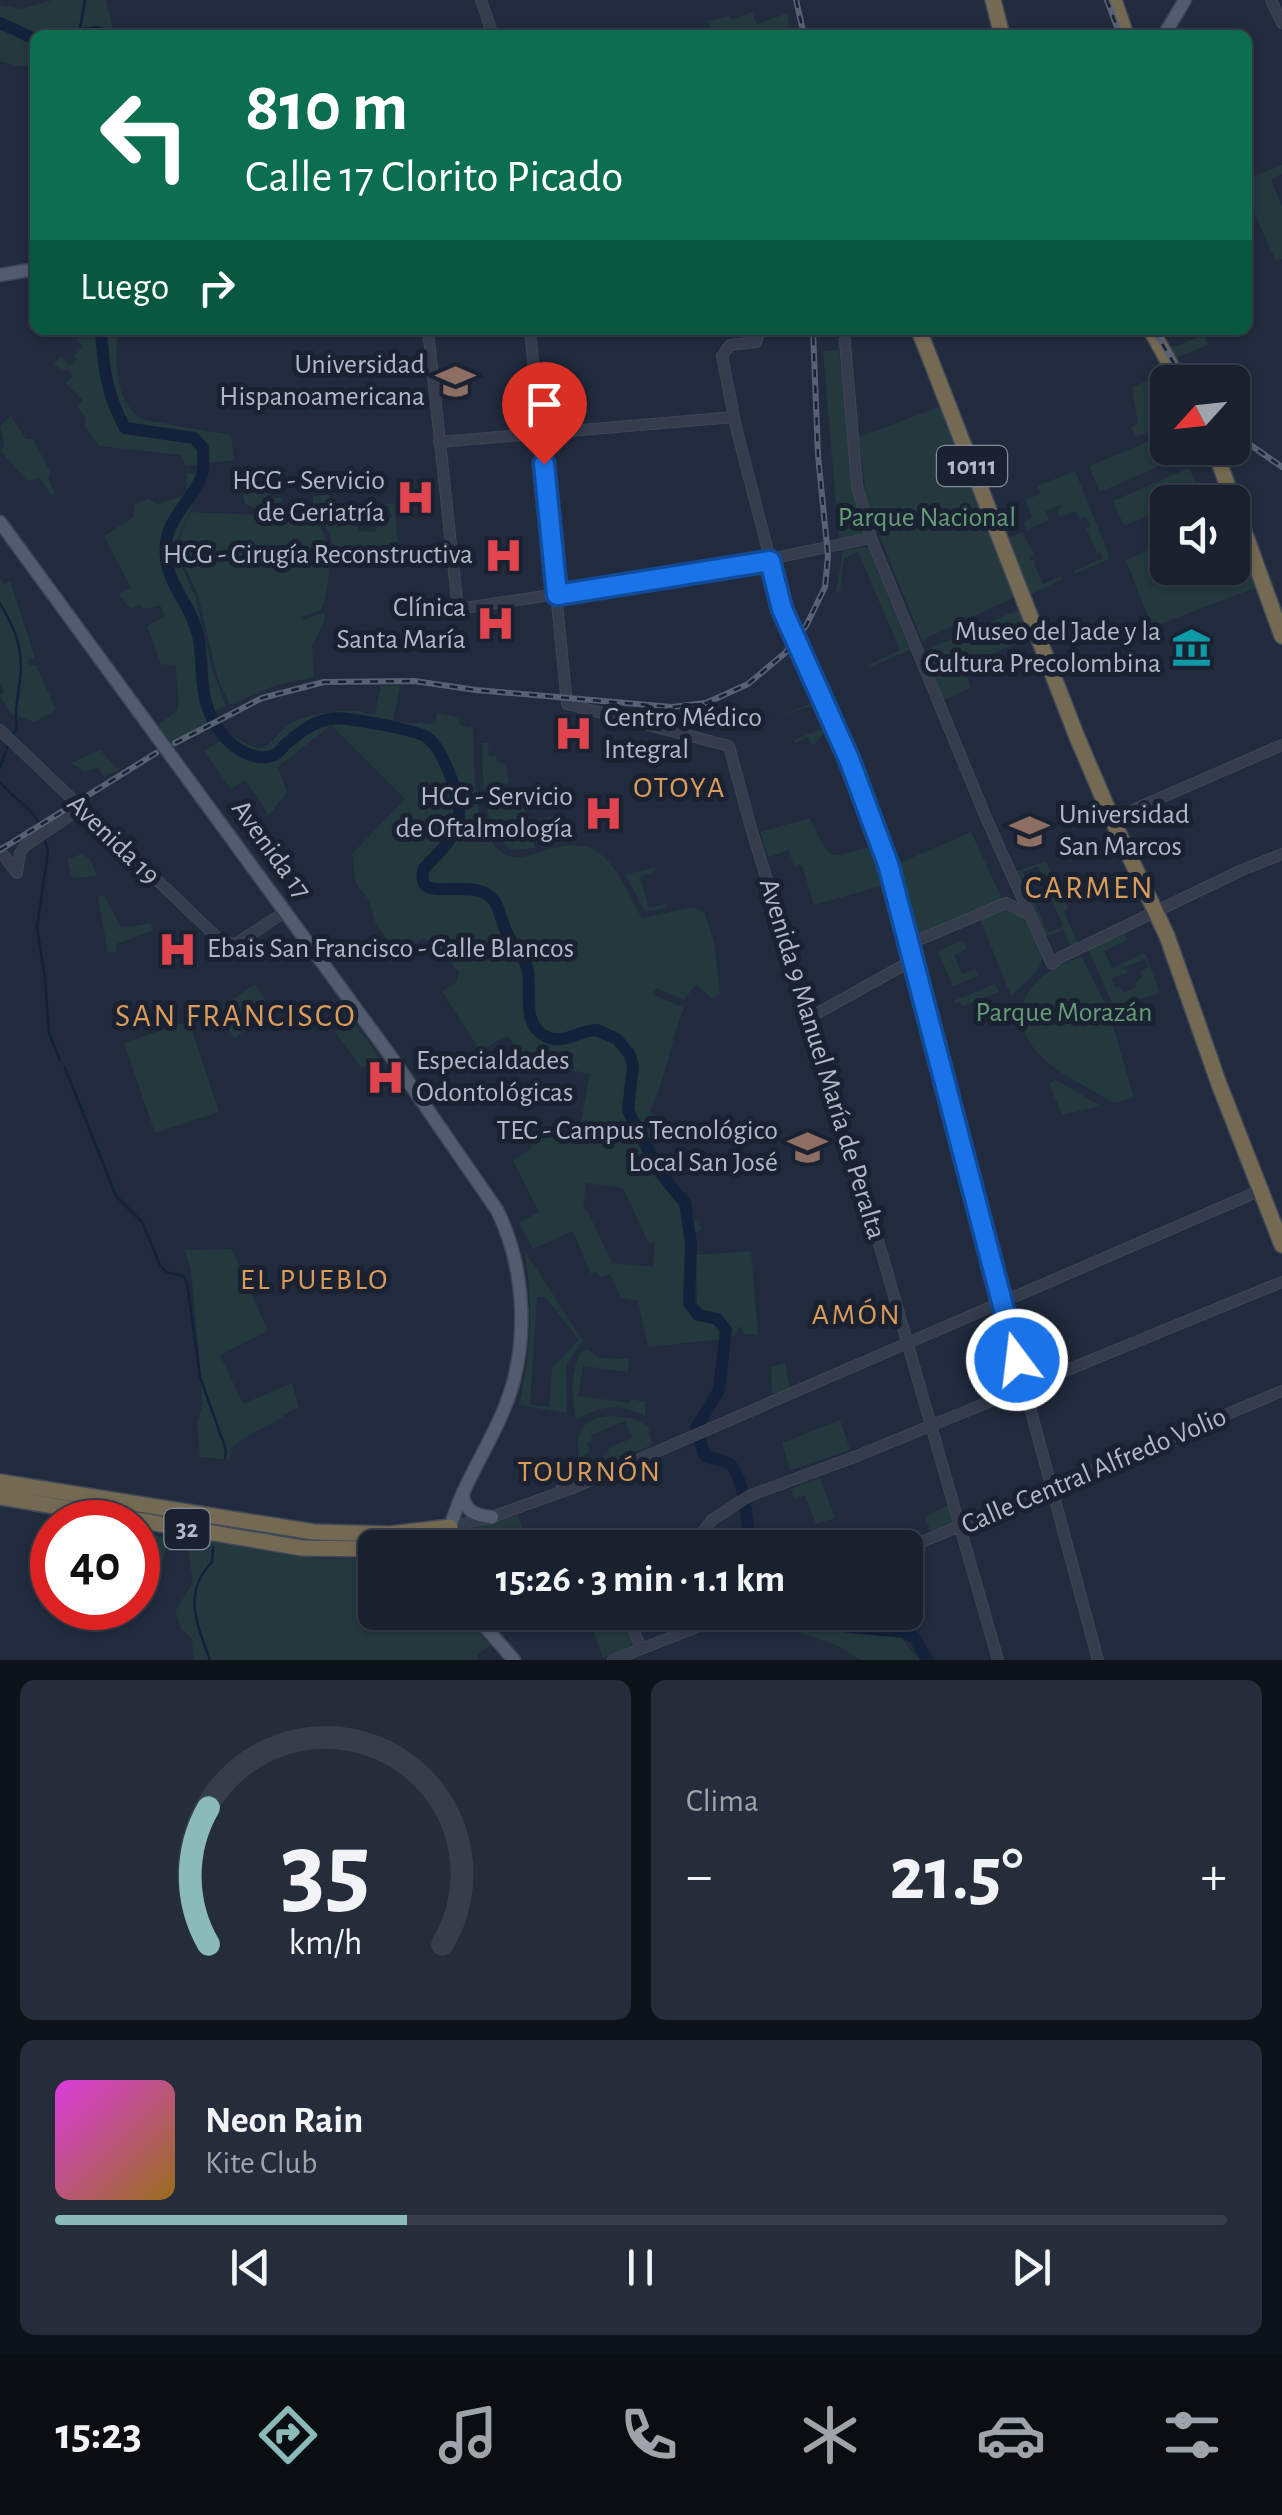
<!DOCTYPE html>
<html lang="es">
<meta charset="utf-8">
<style>
body{margin:0;font-family:"Alegreya Sans",sans-serif;background:#262d3a;color:#f1f3f6;height:100vh;display:flex;flex-direction:column;font-size:38px;white-space:nowrap}
*{box-sizing:border-box;margin:0}
p{font-size:32px;color:#9fa3aa}
.icon{flex:none;width:55px;height:55px;fill:none;stroke:currentColor;stroke-width:2;stroke-linecap:round;stroke-linejoin:round}
.map{position:relative;height:1660px;overflow:hidden}
.side{display:flex;flex-direction:column;gap:20px;padding:20px;background:#0e1219;flex:1}
.side>*{flex:none}
.banner{position:absolute;left:30px;top:30px;width:1222px;height:305px;border-radius:15px;box-shadow:0 2px 8px #0004,0 0 0 2px #373e4a;background:#0b6e4f;color:#fff;overflow:hidden}
.needle{width:65px;rotate:243deg}
.fabs{position:absolute;left:1150px;top:365px;display:grid;gap:20px}
.fabs a{display:grid;place-items:center;width:100px;height:100px;border-radius:15px;background:#19202e;box-shadow:0 2px 8px #0004,0 0 0 2px #373e4a;font-size:50px}
.speed{position:absolute;left:30px;top:1500px;display:flex;gap:20px;font-size:50px;font-weight:700;text-align:center}
.speed>*{display:grid;place-content:center;width:130px;height:130px;border-radius:50%;background:#19202e;box-shadow:0 2px 8px #0004,0 0 0 2px #373e4a;line-height:1}
.speed .limit{border:15px solid #d22;background:#fff;color:#111}
.pin{position:absolute;display:grid;place-items:center;width:85px;height:85px;color:#fff;margin:-102px -42px;border-radius:50% 50% 50% 0;rotate:-45deg;box-shadow:0 0 10px #0007}
.pin .icon{rotate:45deg}
.me{position:absolute;width:110px;margin:-55px;rotate:345deg;stroke-linejoin:round;filter:drop-shadow(0 0 8px #0008)}
.turn{display:flex;align-items:center;gap:35px;height:210px;padding:0 50px;font-size:45px}
.turn .icon{width:130px;height:130px;stroke-width:2.5}
.turn b{display:block;font-size:70px;line-height:85px}
.then{display:flex;align-items:center;height:95px;padding:0 50px;background:#0003;gap:20px;font-size:38px}
.big{font-size:75px;font-weight:600;line-height:1.1}
.side .card{flex:1;display:flex;flex-direction:column;justify-content:center;gap:15px;min-width:0;padding:0 35px;border-radius:15px;background:#262d3a}
.side .dial{align-items:center;gap:0}
.dial svg{height:260px;overflow:visible;fill:none;stroke:#373e4a;stroke-width:7;stroke-linecap:round;text-anchor:middle}
.dial text{fill:#f1f3f6;stroke:none}
.song{display:flex;align-items:center;gap:30px}
.cover{width:120px;height:120px;border-radius:15px;background:linear-gradient(135deg,hsl(300 70% 55%),hsl(40 70% 35%))}
.played{height:10px;border-radius:5px;background:linear-gradient(90deg,#8bbbb9 30%,#373e4a 30%)}
.keys{display:flex;justify-content:space-around;direction:ltr}
.heat{display:flex;justify-content:space-between;align-items:center;font-size:55px;direction:ltr}
.side .tiles{flex:1;display:grid;gap:20px;grid-template-columns:1fr 1fr}
.card:last-child{grid-column:span 2}
.trip{position:absolute;left:358px;top:1530px;width:565px;height:100px;border-radius:15px;background:#19202e;box-shadow:0 2px 8px #0004,0 0 0 2px #373e4a;font-weight:600;line-height:100px;text-align:center}
.tabs{display:flex;height:160px;justify-content:space-around;align-items:center;background:#0a0d12;color:#9fa3aa}
.tabs .icon{width:70px;height:70px}
.tabs .active{color:#8bbbb9}
.tabs b{font-size:45px;color:#f1f3f6}
.map>svg:first-child{display:block}
</style>
<div class="map">
<svg width="1282" height="1660" viewBox="0 0 1282 1660">
<rect width="100%" height="100%" fill="#212b3d"/>
<path fill="#23393e" fill-rule="evenodd" d="M52,0h54l8,32 13,-5 3,8h-95v31h-18l-17,-5v-56l21,4z
M752,12l5,12 31,-11 1,21 -94,1 15,-4 -2,-10 21,-5 2,4z
M1282,165v9l-11,6 11,26v53l-6,2 -28,-61v-21z
M87,330h30c0,32 -5,72 27,90l87,15 3,25 -48,6 -5,-11 -82,-9 -15,-21 2,-7 -9,-12 6,-6 -18,-17 8,-7 -6,-7 -5,3 -8,-9 7,-6 9,9 7,-7 -3,-4 9,-8 -7,-8z
M837,330l16,153 12,52 -26,4 -16,-188 15,-1z
M1204,335l4,10 -35,14 -5,-10z
M1166,371l6,11h-4l-1,42 -31,13 -5,-10 7,-4 -6,-35z
M939,407l74,187 -2,5 -89,41 -55,-135 -8,-68z
M11,416l15,23h7l17,33 -2,6 7,16 -3,2 -13,-18 -12,3 -27,-31 5,-4 -5,-20z
M1167,434l1,14h33l-101,44 -11,-26z
M1189,468l10,22 -17,7 1,4 -15,1 -1,5 -43,19 -11,-25z
M204,471v7l-30,70 22,51 15,67 15,40 -20,9 3,7 -38,21 -13,-18 19,-14c4,-15 -2,-30 -1,-45l-15,-2 -14,-38 18,-10 -5,-11 -15,4 -6,-4 -9,4 -11,-15 12,-6 -27,-52 30,-19v-13l15,-5 8,5 29,-9 1,-21z
M1075,471l34,84 -2,5 -32,14 -1,-3 29,-13 -3,-6 -3,1 -11,-25 4,-2 -4,-9 -6,2 -5,-8 -21,9 6,-3 -3,-7 4,-2 -1,-3 -14,6 3,9 -22,10 -3,-7 8,-6 -7,-17 15,-6 -3,-8z
M251,472l5,22 12,-1v4l14,1v8h7v-5l16,-1 1,3h7v-7l16,-1 2,15 63,-7 4,41 -65,11 -3,-22 -16,-21 -56,-2 -13,-6 -6,-30zM388,506l4,11 -15,2 -2,13 -17,-1 -2,-17 -3,-2 13,-1 1,4 8,-1v-6z
M190,512l115,5 15,8c12,24 11,60 1,85l-21,7 2,3 22,-7 1,7 -13,26 2,31 -38,8 -46,20 -12,-26 -20,-84 -22,-47z
M1233,528l22,60 -103,39 -26,-67 41,-18 1,26h64z
M1022,532l12,22 -5,3 2,4 5,-2 -2,4 9,21 18,-8 1,3 -30,15 -5,-2 -21,-53z
M868,547l42,103 -42,18v-3l32,-15 -42,-98 -14,6 -4,33 -4,2 7,-43z
M0,578l4,6 6,-3 25,77 -7,2 1,5h7l20,45 -22,12 -23,-9 -11,-17 4,-4 -4,-9z
M1018,610l12,28 -67,28 8,22 -27,12 -20,-49z
M381,686h19l-7,36 42,2 2,-11 23,4 -1,7 8,4 6,-2c2,33 -3,116 36,130 13,5 32,-5 45,-8 14,-4 33,-5 45,5 20,15 31,44 43,65l51,-11 11,5 10,30 6,52 -8,5 -16,-15 -12,16 -27,-12 -5,6 32,14c-14,33 -17,69 -34,102l5,11 1,18 -7,1 -17,-29 4,-47 -8,47 32,62 42,56 -12,6 -1,68 9,12 23,9 1,15 -74,8 -10,-46 -17,-3 -11,-24 -10,4 -4,-6 -5,2 -18,-43 -40,18 -14,-26 20,-11 -26,-52 18,-11 4,-16 42,9 13,-68c-37,-9 -57,-3 -81,-37l-13,4 -15,11 -39,-61 14,-8 3,-11 -26,-30 -11,-4 -21,21 -26,-37 -6,-22 -13,-16 -4,-30 53,-55 -74,-74 -53,42 9,25 -18,23 -24,-35 -14,9 -27,-38 27,-17c40,28 33,8 59,-10 14,-10 65,-18 78,-10l7,-1zM586,1183l37,5 25,54 7,1 -2,24 -41,-4 -25,-53 -4,-1z
M816,702l14,25 -17,19 -5,-9 -13,6 -1,-3 29,-12 -8,-23 -40,12z
M482,743h6l1,13 7,-1 1,7 9,3 3,18 -8,1v7h17l4,6 13,51 -24,2c-32,-25 -27,-71 -29,-107z
M100,750l19,20 -15,7 -6,-9 -14,4 -13,-9z
M555,815l5,19 -2,9 -14,3 -7,-26z
M810,818c24,52 17,37 65,28l9,39 -70,20 -12,-40 -8,2 -5,-17 -21,7 -8,-25z
M971,832l32,69 -92,39 -18,-74z
M82,854l8,5 7,17 -25,2 -5,-19z
M1046,861l7,15 -5,2 -2,-4 -4,1 -4,-9 -15,6 23,58 4,2 13,-6 -15,-35 9,-6 11,23 -4,4 15,33 -7,3 -9,-18 -19,8 -30,-66z
M655,867l1,4 -16,6 9,31 16,-4 1,4 -21,3 -20,-36z
M104,895l17,33 30,-5 1,8 -36,13v7l-8,2 -10,-57z
M1003,908c20,3 46,38 37,57 -6,12 -20,22 -29,31l-31,-77z
M1124,932l3,8 -23,11 8,17 33,-15 15,40 -46,14 -26,-58zM1145,959l3,8 -8,4 2,6 -7,6 1,4 -13,6 -4,-7 -4,1 -4,-9 16,-5 -1,-4 -7,1z
M963,940l4,9 -13,6 8,19 13,-5 3,7 -25,10 -15,-35z
M1082,957l26,52 26,89 -20,5c-21,-13 -48,-25 -68,-42 -49,-44 -18,-89 36,-104z
M255,984l18,28 -39,26 -18,-27z
M995,984l4,8 -36,14 -3,-4 -5,2 -2,-3z
M352,1020l28,38 -18,10 -27,-36z
M189,1021l30,91 -64,21 -31,-90z
M1056,1080l45,26 -39,9 -13,-32z
M232,1249l36,82 -48,24 23,49 49,-21 7,25c-14,3 -18,12 -30,17 -15,7 -25,13 -38,23l-1,12 -30,-3 -3,-35 5,-16 -1,-31 -10,-104 -6,-21z
M524,1250l59,91 -17,24 1,48 -48,-8c12,-51 15,-104 5,-155zM537,1297l9,1 33,42 -27,28 -3,39 -19,-2z
M751,1251l7,84 -14,-1 -2,-7 -4,1 -3,8h-6l-1,-12 -10,-8 -12,-2 -9,-11 -1,-48z
M1003,1332l5,17 -33,13 -3,-10 12,-4 4,-9z
M588,1349l11,9 30,1 -1,13 -45,-6 -5,30 52,7 1,-4 14,3v14c-26,-13 -44,-11 -69,4 -4,-26 -7,-43 5,-68z
M785,1363l5,26 -18,5 -1,-27z
M610,1416l21,2 17,8 4,19 -72,31c-2,-31 -10,-57 30,-60zM625,1421l7,17 -24,10 1,6 -22,9 -3,-8 6,-4 -3,-8 5,-3 -1,-5z
M840,1420l10,30 -60,20 -8,-27z
M820,1478l15,40 -19,6 -11,-28 -11,3 -3,-10z
M948,1505l5,19 -21,11 -7,-18z
M518,1515l11,32 -72,-14z
M138,1532l65,13 1,-4 119,18h52v53l38,1 9,18 34,-14 20,12 14,16 -13,10 2,5h-286l-1,-21 -11,-10 -6,-17 18,-30 -5,-34 -21,-3 -4,15 -25,-3z
M593,1613h28l12,27 -3,7 -27,11 -13,-37z
M760,1613l90,-1 39,5 20,32 12,11h-61l-21,-14 -88,-30z"/>
<g fill="none" stroke-linecap="round" stroke-linejoin="round">
<path stroke="#14213b" stroke-width="2.5" d="M79,34l6,-34
M0,603c15,26 24,46 20,77 -2,18 -6,30 -3,48l-6,10
M0,767l8,-21
M0,782c14,19 32,23 41,46
M45,840l3,12 -11,75 8,52 4,54 11,27
M65,1068l51,128 26,26 18,43 6,7 17,4 4,6 13,95 26,73 -1,9
M210,1660c-13,-36 -28,-67 2,-98l1,-15"/>
<path stroke="#14213b" stroke-width="12" d="M0,23l35,16
M76,35l21,-3 6,3
M101,330c2,36 6,66 24,98l69,10 9,10c0,7 1,16 0,23 -4,21 -30,41 -36,66 -9,41 23,62 31,98 8,40 -3,65 25,100 11,14 35,29 53,19 5,-3 7,-8 11,-11 19,-16 36,-28 61,-24 15,2 70,11 80,19 10,8 15,21 20,32 21,49 12,63 -24,98 -13,44 59,-1 74,40 3,10 6,20 11,29 7,12 17,21 19,34 3,21 -6,53 17,65 18,10 34,-6 52,-6l20,9 13,16 3,11 -5,44 32,63 25,30 6,41 -2,59 9,12 19,4 9,11 -7,60 -23,38 9,28c7,3 16,3 23,7 16,9 21,67 21,85
M792,1612l57,15 55,5 11,6 12,22"/>
<defs>
<path id="minor" d="M481,0l12,35
M1271,0l11,23
M428,330l30,279 259,-39 154,-32
M530,330l37,374 162,42 22,82 131,426 116,406
M760,330l-4,12 -26,3 -8,11 14,71 47,182 66,150 39,105 49,198 161,598
M844,330l13,155 14,53 116,282 65,144 7,-6 183,-88 40,-16
M439,442l295,-25
M0,730l224,214 13,-1 48,-31
M1112,819l170,-74
M0,851l17,22
M17,873l3,-20 5,-7 56,-38
M907,945l99,-42 23,12
M809,1018l102,-57
M561,1490l13,-19
M450,1527l42,-10 83,-30 684,-296
M446,1541h30l27,7
M690,1548l22,-28 37,-24 108,-40 425,-174
M905,1549l377,-158
M627,1612l14,37
M613,1660l122,-48"/>
<path id="major" d="M1164,35l21,-35
M0,275l35,-6
M0,522l392,536 105,152c30,61 33,141 5,204 -18,41 -43,77 -54,121
M463,1492c0,18 12,24 29,25
M472,1612l42,48"/>
<path id="highway" d="M993,0l9,35
M1114,0l12,35
M919,330l158,407 35,82 55,117 52,148 63,161
M1151,330l29,52
M1214,448l68,188
M0,1482l314,50 76,2 60,-7
M0,1497l302,51 73,1
M390,1548l56,-7"/>
</defs>
<use href="#minor" stroke="#3e4656" stroke-width="12"/>
<use href="#major" stroke="#3e4656" stroke-width="15"/>
<use href="#highway" stroke="#404858" stroke-width="18"/>
<use href="#minor" stroke="#353d4d" stroke-width="10"/>
<use href="#major" stroke="#535c6d" stroke-width="12"/>
<use href="#highway" stroke="#746952" stroke-width="15"/>
<defs>
<path id="rail" d="M796,0l8,35
M1107,0l13,35
M1154,330l31,52
M1232,432l50,35
M175,743l87,-45 62,-16 90,-1 62,9 196,17 34,-4 42,-19 37,-31 21,-27 19,-39 3,-31 -10,-101 -5,-125
M0,850l156,-97"/>
</defs>
<use href="#rail" stroke="#576174" stroke-width="6"/>
<use href="#rail" stroke="#1a2232" stroke-width="2.5" stroke-dasharray="8" stroke-linecap="butt"/>
</g>
<g fill="none" stroke-linecap="round" stroke-linejoin="round">
<defs>
<path id="route" d="M544,464l13,131 213,-34 12,48 67,150 39,105 129,496"/>
</defs>
<use href="#route" stroke="#114b97" stroke-width="25"/>
<use href="#route" stroke="#1a73e8" stroke-width="18"/>
</g>
<defs>
<symbol id="university-bare" viewBox="-9 -9 18 18"><path d="M0-5L7-2L0 1L-7-2ZM-4 1L0 2.5L4 1V4Q0 6-4 4Z" fill="#8d6e63" stroke="#1a2232" stroke-width="2.5" paint-order="stroke"/></symbol>
<symbol id="hospital-bare" viewBox="-9 -9 18 18"><path d="M-5-5h3v3.5h4V-5h3V5h-3V1.5h-4V5h-3Z" fill="#e0444e" stroke="#1a2232" stroke-width="2.5" paint-order="stroke"/></symbol>
<symbol id="museum-bare" viewBox="-9 -9 18 18"><path d="M0-6L6-3V-2H-6V-3ZM-5-1h2V3h-2ZM-1-1h2V3h-2ZM3-1h2V3H3ZM-6 4H6V6H-6Z" fill="#0f9aa8" stroke="#1a2232" stroke-width="2.5" paint-order="stroke"/></symbol>
</defs>
<g fill-rule="evenodd">
<use href="#university-bare" x="428" y="354" width="55" height="55"/>
<use href="#hospital-bare" x="388" y="470" width="55" height="55"/>
<use href="#hospital-bare" x="476" y="528" width="55" height="55"/>
<use href="#hospital-bare" x="468" y="596" width="55" height="55"/>
<use href="#museum-bare" x="1164" y="620" width="55" height="55"/>
<use href="#hospital-bare" x="546" y="706" width="55" height="55"/>
<use href="#hospital-bare" x="576" y="786" width="55" height="55"/>
<use href="#university-bare" x="1002" y="804" width="55" height="55"/>
<use href="#hospital-bare" x="150" y="922" width="55" height="55"/>
<use href="#hospital-bare" x="358" y="1050" width="55" height="55"/>
<use href="#university-bare" x="780" y="1120" width="55" height="55"/>
</g>
<g text-anchor="middle" dominant-baseline="central" stroke-width="10" stroke-linejoin="round" paint-order="stroke">
<g fill="#1a2232" stroke="#848b9c" stroke-width="2.5">
<rect x="937" y="446" width="70" height="40" rx="8"/>
<rect x="164.5" y="1509" width="45" height="40" rx="8"/>
</g>
<g font-size="25" font-weight="bold" fill="#b1b8c9">
<text x="972" y="466">10111</text>
<text x="187" y="1529">32</text>
</g>
<g font-size="28" fill="#b1b8c9" stroke="#1a2232" text-anchor="end">
<text x="425" y="365">Universidad<tspan x="425" dy="32">Hispanoamericana</tspan></text>
<text x="385" y="481">HCG - Servicio<tspan x="385" dy="32">de Geriatría</tspan></text>
<text x="473" y="555">HCG - Cirugía Reconstructiva</text>
<text x="466" y="608">Clínica<tspan x="466" dy="32">Santa María</tspan></text>
<text x="1161" y="632">Museo del Jade y la<tspan x="1161" dy="32">Cultura Precolombina</tspan></text>
<text x="604" y="718" text-anchor="start">Centro Médico<tspan x="604" dy="32">Integral</tspan></text>
<text x="573" y="797">HCG - Servicio<tspan x="573" dy="32">de Oftalmología</tspan></text>
<text x="1059" y="815" text-anchor="start">Universidad<tspan x="1059" dy="32">San Marcos</tspan></text>
<text x="207" y="949" text-anchor="start">Ebais San Francisco - Calle Blancos</text>
<text x="416" y="1061" text-anchor="start">Especialdades<tspan x="416" dy="32">Odontológicas</tspan></text>
<text x="778" y="1131">TEC - Campus Tecnológico<tspan x="778" dy="32">Local San José</tspan></text>
</g>
<g font-size="28" fill="#669b77" stroke="#1a2232">
<text x="927" y="518">Parque Nacional</text>
<text x="1064" y="1013">Parque Morazán</text>
</g>
<g font-size="28" fill="#b1b8c9" stroke="#1a2232">
<text transform="translate(113 840) rotate(44)">Avenida 19</text>
<text transform="translate(271 850) rotate(54)">Avenida 17</text>
<text transform="translate(822 1059) rotate(73)">Avenida 9 Manuel María de Peralta</text>
<text transform="translate(1094 1471) rotate(-23)">Calle Central Alfredo Volio</text>
</g>
<g font-size="30" letter-spacing="2.5" fill="#db9c59" stroke="#1a2232">
<text x="680" y="788">OTOYA</text>
<text x="315" y="1280">EL PUEBLO</text>
<text x="857" y="1315">AMÓN</text>
<text x="590" y="1472">TOURNÓN</text>
</g>
<g font-size="32" letter-spacing="2.5" fill="#db9c59" stroke="#1a2232">
<text x="1090" y="888">CARMEN</text>
<text x="236" y="1016">SAN FRANCISCO</text>
</g>
</g>
</svg>
<div class="fabs">
<a><svg class="needle" viewBox="-14 -14 28 28"><path d="M0-13l5 13h-10z" fill="#e53935"/><path d="M0 13l5-13h-10z" fill="#9fa3aa"/></svg></a>
<a><svg class="icon" aria-label="sound" viewBox="0 0 24 24"><path d="M4 9h4l5-4v14l-5-4H4zM17 9q2 3 0 6"/></svg></a>
</div>
<div class="speed"><div class="limit">40</div></div>
<div class="pin" style="left:544px;top:464px;background:#d93025"><svg class="icon" aria-label="arrive" viewBox="0 0 24 24"><path d="M6 21V4h12l-3 4 3 4H6"/></svg></div>
<svg class="me" style="left:1017px;top:1360px" viewBox="-20 -20 40 40"><circle r="17" fill="#1a73e8" stroke="#fff" stroke-width="3"/><path d="M0-11L8 9 0 5-8 9z" fill="#fff"/></svg>
<div class="trip">15:26 · 3 min · 1.1 km</div>
<div class="banner">
<div class="turn"><svg class="icon" aria-label="left" viewBox="0 0 24 24"><path d="M17 20v-9H6M10 6l-5 5 5 5"/></svg><div><b>810 m</b>Calle 17 Clorito Picado</div></div>
<div class="then">Luego<svg class="icon" aria-label="right" viewBox="0 0 24 24"><path d="M7 20v-9h11M14 6l5 5-5 5"/></svg></div>
</div>
</div>
<section class="side">
<div class="tiles">
<div class="card dial"><svg viewBox="0 0 100 80">
<path d="M14 69A42 42 0 1 1 86 69"/>
<path d="M14 69A42 42 0 0 1 14 27" stroke="#8bbbb9"/>
<text x="50" y="56" font-size="32" font-weight="700">35</text>
<text x="50" y="72" font-size="11">km/h</text>
</svg></div>
<div class="card"><p>Clima</p>
<div class="heat"><a>−</a><b class="big">21.5°</b><a>+</a></div>
</div>
<div class="card">
<div class="song"><i class="cover"></i><div><b>Neon Rain</b><p>Kite Club</p></div></div>
<div class="played"></div>
<div class="keys"><svg class="icon" aria-label="previous" viewBox="0 0 24 24"><path d="M18 5L8 12l10 7zM5 5v14"/></svg><svg class="icon" aria-label="pause" viewBox="0 0 24 24"><path d="M8 5v14M16 5v14"/></svg><svg class="icon" aria-label="next" viewBox="0 0 24 24"><path d="M6 5l10 7-10 7zM19 5v14"/></svg></div>
</div>
</div>
</section>
<nav class="tabs">
<b>15:23</b>
<svg class="icon active" aria-label="directions" viewBox="0 0 24 24"><path d="M12 3l9 9-9 9-9-9zM9 14v-3h6M13 9l2 2-2 2"/></svg>
<svg class="icon" aria-label="music" viewBox="0 0 24 24"><path d="M9 18V5l10-2v13"/><circle cx="6" cy="18" r="3"/><circle cx="16" cy="16" r="3"/></svg>
<svg class="icon" aria-label="phone" viewBox="0 0 24 24"><path d="M5 4h4l2 5-3 2q2 4 5 5l2-3 5 2v4C11 20 4 13 5 4z"/></svg>
<svg class="icon" aria-label="climate" viewBox="0 0 24 24"><path d="M12 3v18M4 7l16 10M4 17L20 7"/></svg>
<svg class="icon" aria-label="car" viewBox="0 0 24 24"><path d="M5 17H2v-5l4-1 3-4h7l3 4 3 1v5h-3M9 17h6M6 11h13"/><circle cx="7" cy="17" r="2"/><circle cx="17" cy="17" r="2"/></svg>
<svg class="icon" aria-label="filters" viewBox="0 0 24 24"><path d="M4 7h16M4 17h16"/><circle cx="9" cy="7" r="2"/><circle cx="15" cy="17" r="2"/></svg>
</nav>
